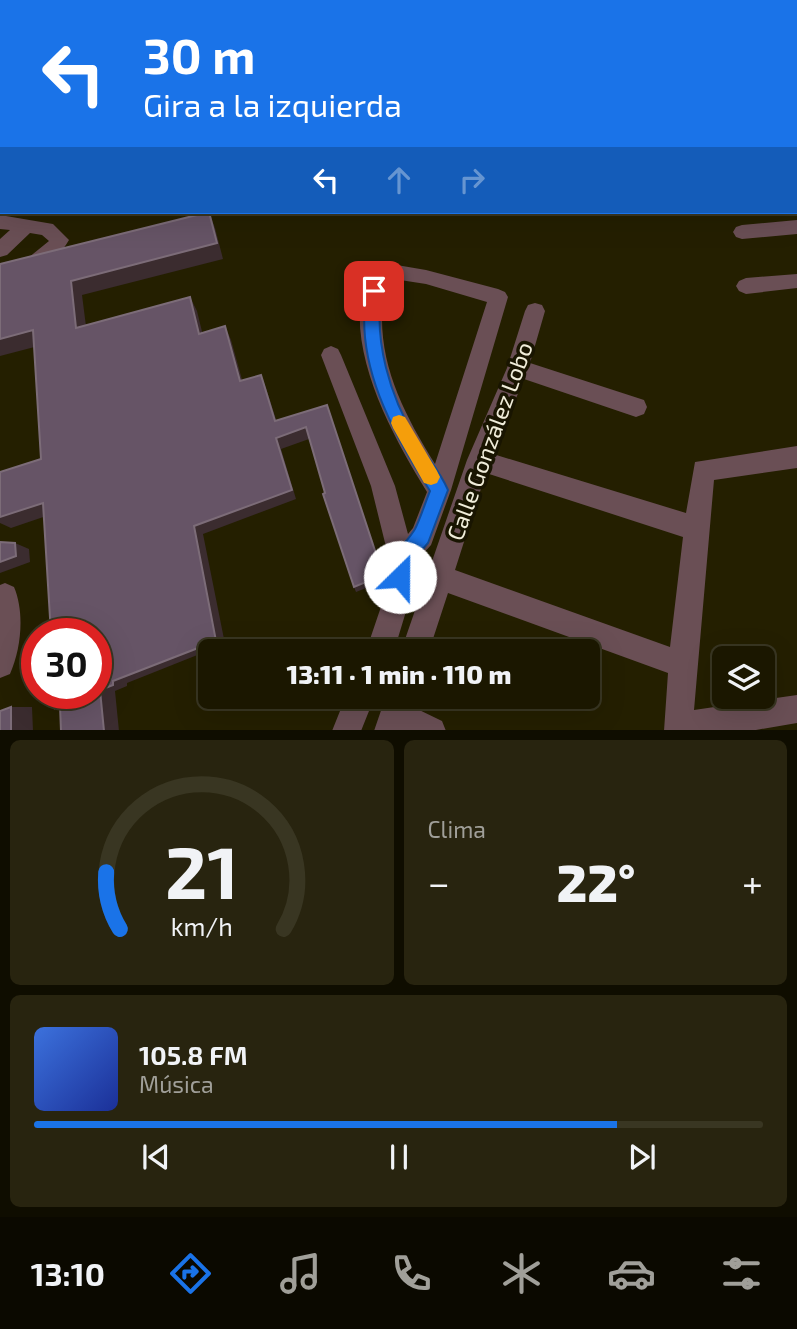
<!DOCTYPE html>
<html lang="es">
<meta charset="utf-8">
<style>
body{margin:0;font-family:"Exo 2",sans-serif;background:#28240f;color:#f1f3f6;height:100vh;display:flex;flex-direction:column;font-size:26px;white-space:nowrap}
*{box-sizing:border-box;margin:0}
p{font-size:23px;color:#a09f99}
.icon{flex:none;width:38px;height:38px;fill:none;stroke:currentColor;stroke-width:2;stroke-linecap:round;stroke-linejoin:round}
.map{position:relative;height:730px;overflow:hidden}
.drawer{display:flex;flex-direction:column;gap:10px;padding:10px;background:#0f0d00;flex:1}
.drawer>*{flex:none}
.top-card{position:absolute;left:0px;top:0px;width:798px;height:214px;box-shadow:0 7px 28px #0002,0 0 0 2px #393622;background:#1a73e8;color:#fff;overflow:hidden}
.buttons{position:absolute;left:712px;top:646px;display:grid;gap:14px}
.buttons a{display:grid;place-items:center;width:63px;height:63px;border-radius:10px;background:#1b1700;box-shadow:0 7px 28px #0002,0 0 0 2px #393622;font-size:35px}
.speed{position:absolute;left:21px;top:618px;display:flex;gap:14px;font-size:35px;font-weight:700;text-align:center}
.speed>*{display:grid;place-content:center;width:91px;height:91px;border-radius:50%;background:#1b1700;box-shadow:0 7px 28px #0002,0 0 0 2px #393622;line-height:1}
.speed .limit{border:10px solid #d22;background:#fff;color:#111}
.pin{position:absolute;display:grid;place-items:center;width:60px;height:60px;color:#fff;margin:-30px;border-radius:14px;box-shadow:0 4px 10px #0006}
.me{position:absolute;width:77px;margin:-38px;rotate:23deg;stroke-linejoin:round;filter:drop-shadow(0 0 5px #0008)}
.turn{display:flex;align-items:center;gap:24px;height:147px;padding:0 28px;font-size:32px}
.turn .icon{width:91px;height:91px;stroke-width:2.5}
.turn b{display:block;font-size:49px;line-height:60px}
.lanes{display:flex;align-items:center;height:66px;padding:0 28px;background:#0003;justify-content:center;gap:35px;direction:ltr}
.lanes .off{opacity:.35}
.big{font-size:52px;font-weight:800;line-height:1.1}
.drawer .tile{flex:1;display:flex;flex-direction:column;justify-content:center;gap:10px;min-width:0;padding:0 24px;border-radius:10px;background:#28240f}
.drawer .dial{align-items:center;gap:0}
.dial svg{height:182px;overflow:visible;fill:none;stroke:#393622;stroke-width:7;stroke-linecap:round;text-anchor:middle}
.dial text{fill:#f1f3f6;stroke:none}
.song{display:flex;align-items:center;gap:21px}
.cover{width:84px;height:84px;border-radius:10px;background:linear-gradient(135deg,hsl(220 70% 55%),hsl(230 70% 35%))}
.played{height:7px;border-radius:4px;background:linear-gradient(90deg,#1a73e8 80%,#393622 80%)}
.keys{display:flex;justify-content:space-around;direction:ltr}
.heat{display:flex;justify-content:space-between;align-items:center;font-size:38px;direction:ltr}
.drawer .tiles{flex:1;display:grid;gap:10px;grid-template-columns:1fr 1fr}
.tile:last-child{grid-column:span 2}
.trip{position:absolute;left:198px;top:639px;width:402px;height:70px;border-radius:10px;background:#1b1700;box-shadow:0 7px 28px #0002,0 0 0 2px #393622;font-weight:800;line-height:70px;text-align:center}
.tab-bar{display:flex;height:112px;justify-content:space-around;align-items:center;background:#0b0900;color:#a09f99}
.tab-bar .icon{width:49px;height:49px}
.tab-bar .current{color:#1a73e8}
.tab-bar b{font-size:32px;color:#f1f3f6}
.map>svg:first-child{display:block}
</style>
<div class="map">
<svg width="797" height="731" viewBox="0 0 797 731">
<rect width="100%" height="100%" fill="#241f00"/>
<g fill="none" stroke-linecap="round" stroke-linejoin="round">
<path fill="#6a4f55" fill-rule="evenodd" d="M13,0h14l-14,2z
M256,0h32l1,2h-31z
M705,0h14v2h-13z
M0,15h2l-2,10z
M796,53h1v8h-1z
M796,85h1v10h-1z
M796,159h1v12h-1z
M0,215l53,9 16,16c-16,28 -39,33 -69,38v-14l28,-6 21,-17 -7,-6 -12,-2 -23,22 -7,2v-18l10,-9 -10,-1z
M797,220v14l-55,5 -6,-2 -3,-5 3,-5 6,-2z
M379,262l47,8 72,19 7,3 3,5 -57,193 -20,55 -17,19 -3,31 -17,56h-28l19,-56 4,-36 -18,-73 -50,-131 3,-6 7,-3 7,3 3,6 54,131 13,48 5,-6 14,-36c-37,-60 -92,-158 -55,-228zM387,278l39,6 61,18 -52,162c-36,-58 -65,-116 -48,-186z
M797,274v14l-51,6 -7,-3 -3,-5 3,-5 7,-3z
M535,303l7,2 3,6 -15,52 114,37 3,7 -3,7 -8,3 -112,-38 -31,75 193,59 9,-51 102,-16v22l-83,12 -20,230 103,-15v28l-47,8h-86l4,-58 -220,-80 -19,58h-28l66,-191 40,-92 18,-57 3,-6zM486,473l197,64 -13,110 -215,-77z
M5,583l9,4c11,26 7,62 -4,87l-10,4v-93z
M346,696h29l-14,35h-29z
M386,696h28l-3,10 31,15 4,10h-72z"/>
</g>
<path fill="#3b2c2f" d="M2,148v31l-2,2v-32z
M209,212l6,16 8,31 -141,36 6,47 -12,-14 -5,-47z
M190,297l7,14 9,37 -7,-14z
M225,326l6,14 15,54 -6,-13z
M33,330l13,14 -46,12v-17z
M261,375l5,13 14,44 -5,-11z
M306,427l3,12 -28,10 15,50 -93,35 22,110 -98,39v3l-12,5 4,40h-15l-4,-41 13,-9 81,-155 82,-88z
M43,503l15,9 -47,16 -11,-5v-6z
M15,543l14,6 1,13 -30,11v-11z
M383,575l1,6 -28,11 -2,-5z
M11,707h21l1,24h-22z"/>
<path fill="#665466" stroke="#7c6c78" stroke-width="2" d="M24,0h234l-1,2h-234z
M2,24v124l-2,2v-124z
M209,212l8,31 -146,38 5,47 114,-31 9,37 26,-8 15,55 21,-6 14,46 52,-16 56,170 -29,12 -31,-93 2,-1 -19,-66 -30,11 16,52 -98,36 22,115 -103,40v4l-13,5 4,41h-43l-1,-25 -5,2 -1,-15h42v-59h-45l-8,-131 -43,14v-45l41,-13 -8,-129 -33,9v-75z
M0,542l15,1 1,13 -16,6z
M11,707v24h-11v-20z"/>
<path fill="#1a73e8" stroke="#114b97" stroke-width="2" d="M374,286l8,5c-9,48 8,106 34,148 10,17 24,32 32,51l-20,53 -17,20 -4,21 -7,3 -7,-3c-11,-26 11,-36 22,-55 6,-12 10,-26 15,-38 -37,-58 -77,-129 -63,-200z"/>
<path fill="#f59e0b" d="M399,415l6,2 32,54 3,6 -3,6 -6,2 -7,-2 -31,-55 -2,-5 2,-6z"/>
<g text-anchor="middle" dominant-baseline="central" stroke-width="7" stroke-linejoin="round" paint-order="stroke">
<g font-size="23" fill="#f0edda" stroke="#191501">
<text transform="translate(489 441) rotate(-70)">Calle González Lobo</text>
</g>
</g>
</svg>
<div class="buttons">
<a><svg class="icon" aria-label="layers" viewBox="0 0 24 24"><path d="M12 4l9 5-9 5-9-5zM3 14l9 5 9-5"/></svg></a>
</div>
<div class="speed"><div class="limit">30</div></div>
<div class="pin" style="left:374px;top:291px;background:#d93025"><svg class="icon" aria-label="arrive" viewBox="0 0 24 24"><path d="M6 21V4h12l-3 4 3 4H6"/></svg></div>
<svg class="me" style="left:400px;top:577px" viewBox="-20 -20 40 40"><circle r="19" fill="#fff"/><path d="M0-13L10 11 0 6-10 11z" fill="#1a73e8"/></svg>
<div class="trip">13:11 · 1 min · 110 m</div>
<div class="top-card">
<div class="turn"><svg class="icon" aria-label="left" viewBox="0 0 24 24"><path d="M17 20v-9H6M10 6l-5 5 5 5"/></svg><div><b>30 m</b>Gira a la izquierda</div></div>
<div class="lanes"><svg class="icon" aria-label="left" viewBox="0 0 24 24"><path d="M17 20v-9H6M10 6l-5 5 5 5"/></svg><svg class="icon off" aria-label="ahead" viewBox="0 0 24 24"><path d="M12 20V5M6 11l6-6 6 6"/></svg><svg class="icon off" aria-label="right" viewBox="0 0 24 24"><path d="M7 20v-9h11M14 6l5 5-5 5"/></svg></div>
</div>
</div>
<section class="drawer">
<div class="tiles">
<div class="tile dial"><svg viewBox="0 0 100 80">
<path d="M14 69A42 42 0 1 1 86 69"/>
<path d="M14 69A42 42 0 0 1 8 44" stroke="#1a73e8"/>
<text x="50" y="56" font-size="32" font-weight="700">21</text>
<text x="50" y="72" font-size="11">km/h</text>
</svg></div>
<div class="tile"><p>Clima</p>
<div class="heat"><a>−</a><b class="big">22°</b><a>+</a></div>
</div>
<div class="tile">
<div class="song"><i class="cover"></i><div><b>105.8 FM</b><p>Música</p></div></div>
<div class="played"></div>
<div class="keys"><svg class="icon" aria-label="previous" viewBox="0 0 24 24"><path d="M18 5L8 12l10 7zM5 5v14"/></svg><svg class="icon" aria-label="pause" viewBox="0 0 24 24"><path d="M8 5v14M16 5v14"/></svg><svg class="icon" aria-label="next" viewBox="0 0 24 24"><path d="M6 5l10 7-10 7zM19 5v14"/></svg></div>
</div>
</div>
</section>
<nav class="tab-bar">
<b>13:10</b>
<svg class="icon current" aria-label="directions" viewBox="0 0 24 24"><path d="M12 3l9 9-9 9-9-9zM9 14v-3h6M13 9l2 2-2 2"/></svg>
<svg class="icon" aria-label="music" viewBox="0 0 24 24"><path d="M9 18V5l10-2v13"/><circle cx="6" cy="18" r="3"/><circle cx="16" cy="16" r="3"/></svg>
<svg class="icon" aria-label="phone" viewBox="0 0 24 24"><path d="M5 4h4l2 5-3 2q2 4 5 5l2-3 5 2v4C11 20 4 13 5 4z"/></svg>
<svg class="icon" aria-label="climate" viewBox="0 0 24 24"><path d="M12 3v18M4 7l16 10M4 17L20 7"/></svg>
<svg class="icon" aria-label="car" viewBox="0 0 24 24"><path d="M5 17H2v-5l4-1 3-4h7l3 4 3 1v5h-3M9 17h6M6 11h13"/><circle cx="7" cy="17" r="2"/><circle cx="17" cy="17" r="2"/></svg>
<svg class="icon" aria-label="filters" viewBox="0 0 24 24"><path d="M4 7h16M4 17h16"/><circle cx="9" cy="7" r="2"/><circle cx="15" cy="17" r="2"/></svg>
</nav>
